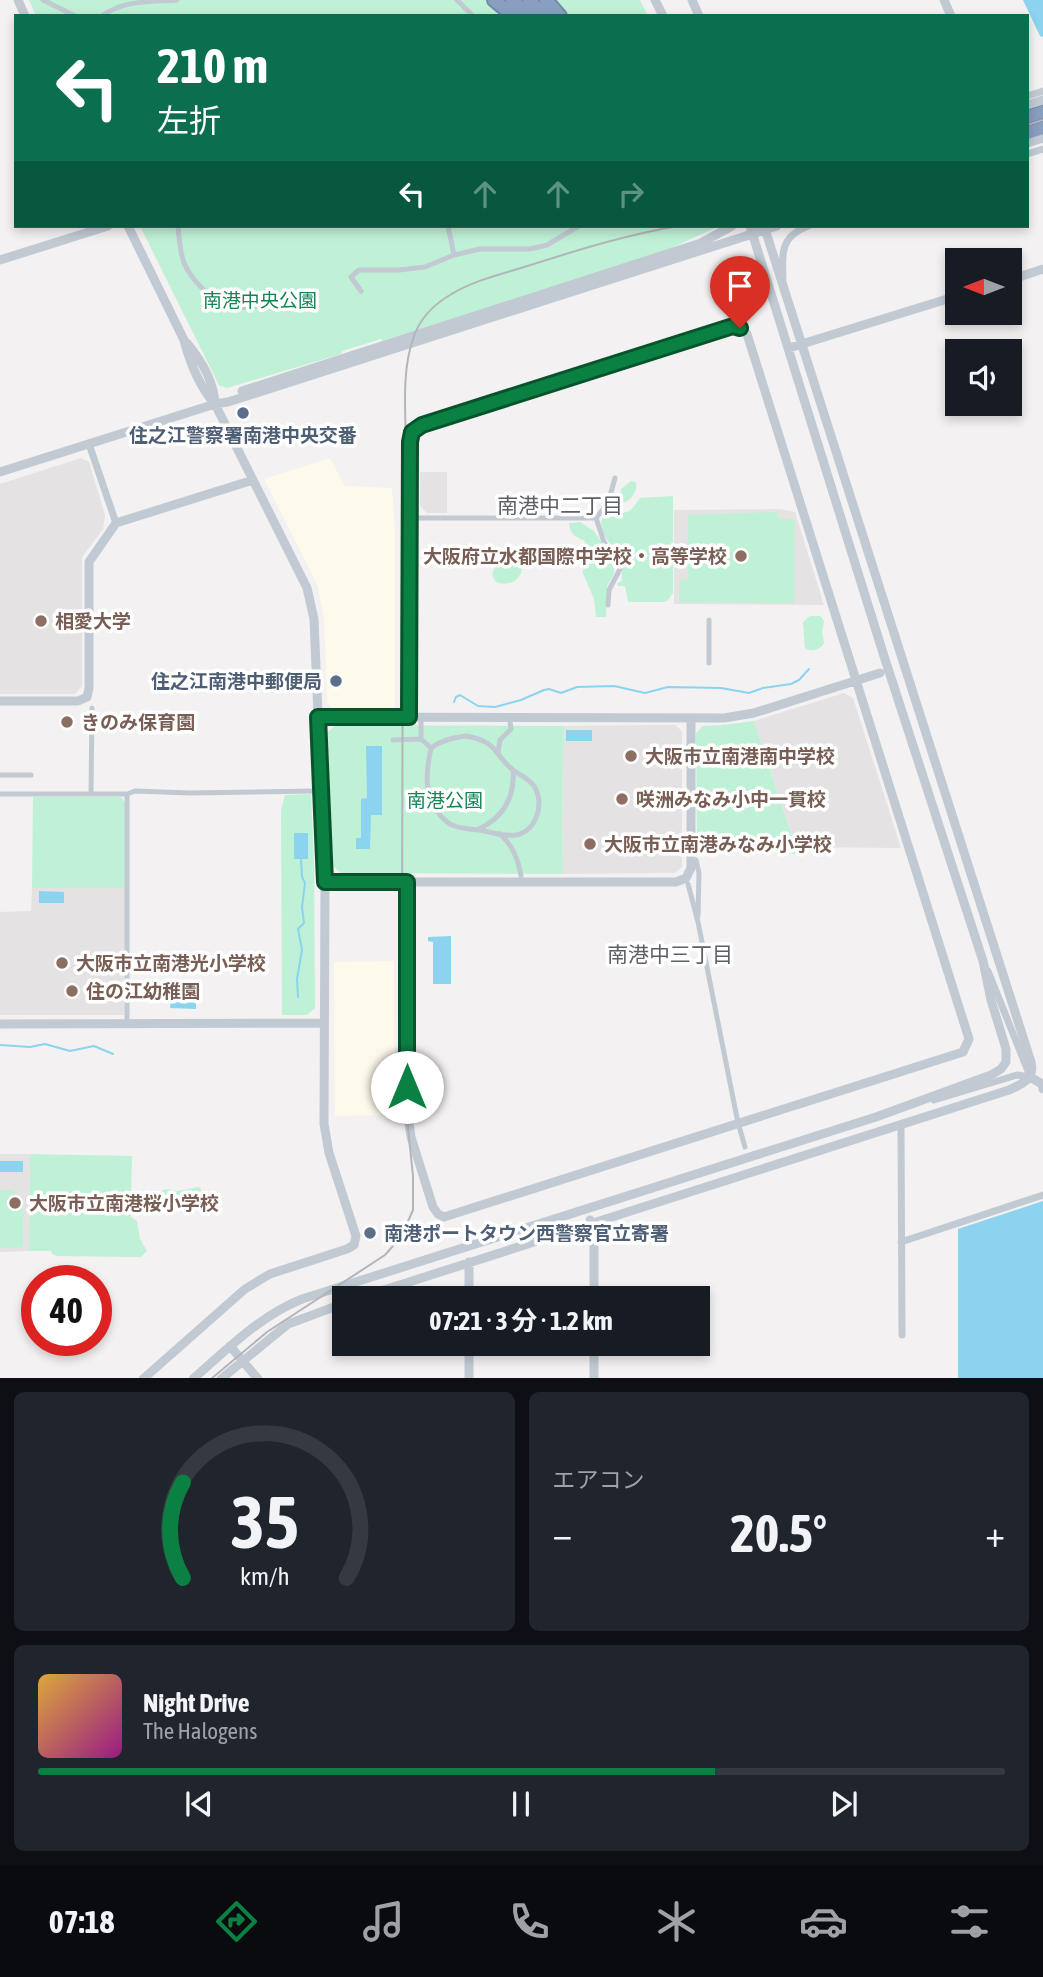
<!DOCTYPE html>
<html lang="ja">
<meta charset="utf-8">
<style>
body{margin:0;font-family:"Asap Condensed","Noto Sans JP",sans-serif;background:#20242c;color:#f1f3f6;height:100vh;display:flex;flex-direction:column;font-size:26px;white-space:nowrap}
*{box-sizing:border-box;margin:0}
p{font-size:23px;color:#9ea1a6}
.icon{flex:none;width:38px;height:38px;fill:none;stroke:currentColor;stroke-width:2;stroke-linecap:round;stroke-linejoin:round}
.map{position:relative;height:1378px;overflow:hidden}
.details{display:flex;flex-direction:column;gap:14px;padding:14px;background:#0d0f14;flex:1}
.details>*{flex:none}
.hud{position:absolute;left:14px;top:14px;width:1015px;height:214px;border-radius:0px;box-shadow:0 4px 10px #0003;background:#0b6e4f;color:#fff;overflow:hidden}
.needle{width:46px;rotate:270deg}
.fabs{position:absolute;left:945px;top:248px;display:grid;gap:14px}
.fabs a{display:grid;place-items:center;width:77px;height:77px;border-radius:0px;background:#171b24;box-shadow:0 4px 10px #0003;font-size:35px}
.speed{position:absolute;left:21px;top:1265px;display:flex;gap:14px;font-size:35px;font-weight:700;text-align:center}
.speed>*{display:grid;place-content:center;width:91px;height:91px;border-radius:50%;background:#171b24;box-shadow:0 4px 10px #0003;line-height:1}
.speed .limit{border:10px solid #d22;background:#fff;color:#111}
.pin{position:absolute;display:grid;place-items:center;width:60px;height:60px;color:#fff;margin:-72px -30px;border-radius:50% 50% 50% 0;rotate:-45deg;box-shadow:0 0 7px #0007}
.pin .icon{rotate:45deg}
.me{position:absolute;width:77px;margin:-38px;rotate:0deg;stroke-linejoin:round;filter:drop-shadow(0 0 5px #0008)}
.turn{display:flex;align-items:center;gap:24px;height:147px;padding:0 28px;font-size:32px}
.turn .icon{width:91px;height:91px;stroke-width:2.5}
.turn b{display:block;font-size:49px;line-height:60px}
.lanes{display:flex;align-items:center;height:66px;padding:0 28px;background:#0003;justify-content:center;gap:35px;direction:ltr}
.lanes .off{opacity:.35}
.big{font-size:52px;font-weight:700;line-height:1.1}
.details .widget{flex:1;display:flex;flex-direction:column;justify-content:center;gap:10px;min-width:0;padding:0 24px;border-radius:10px;background:#20242c}
.details .dial{align-items:center;gap:0}
.dial svg{height:182px;overflow:visible;fill:none;stroke:#363941;stroke-width:7;stroke-linecap:round;text-anchor:middle}
.dial text{fill:#f1f3f6;stroke:none}
.song{display:flex;align-items:center;gap:21px}
.cover{width:84px;height:84px;border-radius:10px;background:linear-gradient(135deg,hsl(40 70% 55%),hsl(310 70% 35%))}
.played{height:7px;border-radius:4px;background:linear-gradient(90deg,#0b8043 70%,#363941 70%)}
.keys{display:flex;justify-content:space-around;direction:ltr}
.heat{display:flex;justify-content:space-between;align-items:center;font-size:38px;direction:ltr}
.details .tiles{flex:1;display:grid;gap:14px;grid-template-columns:1fr 1fr}
.widget:last-child{grid-column:span 2}
.trip{position:absolute;left:332px;top:1286px;width:378px;height:70px;border-radius:0px;background:#171b24;box-shadow:0 4px 10px #0003;font-weight:700;line-height:70px;text-align:center}
.dock{display:flex;height:112px;justify-content:space-around;align-items:center;background:#090b0e;color:#9ea1a6}
.dock .icon{width:49px;height:49px}
.dock .current{color:#0b8043}
.dock b{font-size:32px;color:#f1f3f6}
.map>svg:first-child{display:block}
</style>
<div class="map">
<svg width="1043" height="1379" viewBox="0 0 1043 1379">
<rect width="100%" height="100%" fill="#f3f1f1"/>
<path fill="#fdf9eb" d="M330,458l15,28 47,2 3,39v182l-61,1 -7,-7 -3,-86 -7,-33 -53,-105z
M394,961l1,154 -60,1 -1,-154z"/>
<path fill="#e4e2e3" d="M81,458l8,4 16,53 -2,14 -21,28v129l-7,8h-75v-210z
M420,472h27v41h-20l-7,-7z
M780,509l15,3 29,93 -150,-1v-94z
M844,693l9,5 48,150 -105,-1 -42,-126z
M675,725l7,6v136l-7,6 -113,1 1,-148z
M32,888h94l-2,127h-124v-103l31,-1z
M0,1154h30l-1,97 -29,1z"/>
<path fill="#bff1d6" d="M29,0h611l8,16h-612z
M140,226h579l-50,23 -287,92 -1,-2 -39,12 -1,3 -114,34 -8,-3z
M631,481l5,1c2,9 -5,19 -14,21l-2,-3 1,-11z
M673,496v97l-6,8 -5,1h-34l-3,-16h-7l-1,-3 5,-2c0,-8 0,-16 -3,-23 -5,-12 -23,-27 -16,-41 5,-10 18,-1 26,-6 4,-2 8,-9 11,-13z
M777,512l1,6 17,2 -1,83 -115,-1v-22l9,-1v-64z
M580,522l14,9 20,29v13l-7,13 -1,31h-10l-2,-18 -11,-26 -1,-21 3,-11c-10,-4 -15,-7 -16,-18z
M491,549c13,1 27,5 31,20 -3,18 -27,18 -29,8 -2,-5 2,-6 2,-12 -1,-5 -4,-11 -4,-16z
M810,616h10l4,5 -2,11 2,11c-3,6 -13,10 -19,5l-2,-26z
M754,721l44,133 -72,-7 -25,8 -4,-20 -1,-102 7,-7 20,-1z
M336,725l227,1 -1,148 -221,-1 -8,-7 -5,-134z
M311,794l3,70 1,144 -8,7h-25l-1,-205 4,-15z
M33,797h88l5,7v84h-94z
M30,1154l102,2 -1,44 19,-4 16,-7 11,2 22,-4 3,4 -6,4 -20,2 -24,14 -21,2v4l6,4 3,18 7,12 -6,6 -84,-1 -5,-2 -1,-3h-22z
M0,1190h13l10,15v42l-23,1z"/>
<path fill="#8bd3ef" d="M1023,0h20v37l-3,-1z
M566,730h26v11h-26z
M366,746h16v69h-11l-1,34h-14v-11h5v-39l6,-1z
M294,833h14v26h-14z
M39,891l25,1v11h-25z
M451,936v48h-18v-42l-5,-1v-4z
M171,994l25,1v14l-26,-1z
M0,1161h23v11h-23z
M1043,1201v177h-85v-149z"/>
<g fill="none" stroke-linecap="round" stroke-linejoin="round">
<path stroke="#8bd3ef" stroke-width="2" d="M454,702l2,-5 4,-2 18,11 17,1 26,-7 23,-10 5,-1 12,4 16,-6 37,-1 31,7 23,-6 53,1 28,5 14,-5 28,-4 8,-4 10,-11
M298,997l-1,-18 5,-29 -4,-21 6,-6 -2,-16 3,-24 -3,-6 -1,-18
M0,1045l30,2 15,-3 25,7 24,-5 19,8"/>
<defs>
<path id="motorway" d="M494,0l19,16
M512,0l18,16
M529,0l16,16
M546,0l14,16
M1027,117l16,-5
M1027,133l16,-5"/>
</defs>
<use href="#motorway" stroke="#738aac" stroke-width="16"/>
<path stroke="#c1cad3" stroke-width="5" d="M43,0l32,16
M457,0l16,16
M102,16c21,-16 49,-14 75,-16
M178,226c1,12 2,26 6,37 9,20 31,41 53,44 20,3 54,-10 74,-16
M448,226l6,29
M361,291l-10,-14 8,-7h40l26,-3 29,-12 26,-6h50l17,-4 32,-19
M415,518h181
M596,518l8,24 13,18 3,9 -11,21 -1,15
M596,518l12,-15 7,-25
M709,620v43
M466,736c33,6 26,17 47,34 7,5 16,9 21,16 11,16 3,45 -18,49 -12,2 -25,-3 -37,-5 -9,-1 -18,-1 -27,-5 -5,-2 -8,-6 -12,-10 -17,-20 -14,-43 -9,-67 11,-8 21,-10 35,-12z
M421,739v-17
M393,740l28,-1 10,9
M498,752l2,-12 11,-11 -1,-7
M0,775h31
M0,794h127l8,-3 55,2 125,-2
M91,794l1,-86
M477,830c26,-12 38,-32 36,-60
M500,834c13,12 18,25 21,42
M696,860l3,13 -1,43
M688,884l10,38 39,196
M127,1024v-230
M739,1126l6,21"/>
<path stroke="#c1cad3" stroke-width="7" d="M1027,96l16,-5
M1027,154l16,-5
M783,279c-1,-26 -3,-42 25,-53
M89,444l27,79
M988,971l42,105
M934,1100l83,-25 13,2
M901,1125l1,210
M901,1242l142,-47"/>
<path stroke="#c1cad3" stroke-width="9" d="M18,0l7,16
M655,0l8,16
M692,0l7,16
M944,0l7,16
M1027,105l16,-5
M1027,143l16,-5
M128,226l56,114c6,23 15,46 31,64l92,184 7,31 11,263 -1,242 5,29 27,83 -2,9 -7,4 -77,25 -25,15 -102,90
M0,260l108,-34
M1010,280l33,-11
M187,343c14,17 27,38 28,61
M789,348l168,-52
M242,391l459,-148 31,-17
M0,472l215,-68 13,-2 549,-176
M0,701h78l9,-4 2,-9v-126l27,-39 137,-43
M318,717l406,1 30,-5 126,-40
M325,882h351l10,-4 5,-10v-150
M407,882v228l4,27 22,70 5,7 6,3 519,-165 6,-13 -222,-705 -7,-6 -7,-2 -311,99 -10,7 -3,10v275
M0,1024l324,-1
M1030,1077l12,7 1,5
M590,1220l4,17v61
M359,1298l650,-208c14,-6 26,-12 22,-28l-267,-836
M469,1298v-36
M230,1346l28,33
M193,1379c34,-30 67,-63 109,-80l574,-182 115,-42 10,-6 5,-7v-13l-15,-49 -8,-39 -100,-308 -133,-427
M221,1379l67,-55 57,-21
M469,1379v-35
M594,1379v-35"/>
<use href="#motorway" stroke="#889fc0" stroke-width="12"/>
<path stroke="#b3b5bb" stroke-width="2" d="M1027,125l16,-5
M211,1379l56,-47 118,-77 16,-18 12,-27v-34l-8,-78 -3,-163 1,-400c2,-28 4,-57 3,-85 0,-36 -5,-76 7,-111 6,-19 20,-34 37,-44 22,-14 49,-20 74,-28 51,-16 101,-32 154,-41"/>
</g>
<g fill="none" stroke-linecap="round" stroke-linejoin="round">
<defs>
<path id="route" d="M407,1087v-205h-82l-7,-165h91l1,-275 2,-10 10,-7 311,-99 7,2"/>
</defs>
<use href="#route" stroke="#07532c" stroke-width="18"/>
<use href="#route" stroke="#0b8043" stroke-width="12"/>
</g>
<g fill="#5c6f8a" stroke="#fff" stroke-width="2.5">
<circle cx="243" cy="413" r="7"/>
<circle cx="336" cy="681" r="7"/>
<circle cx="370" cy="1233" r="7"/>
</g>
<g fill="#8d6e63" stroke="#fff" stroke-width="2.5">
<circle cx="741" cy="556" r="7"/>
<circle cx="41" cy="621" r="7"/>
<circle cx="67" cy="722" r="7"/>
<circle cx="631" cy="756" r="7"/>
<circle cx="622" cy="799" r="7"/>
<circle cx="590" cy="844" r="7"/>
<circle cx="62" cy="963" r="7"/>
<circle cx="72" cy="991" r="7"/>
<circle cx="15" cy="1203" r="7"/>
</g>
<g text-anchor="middle" dominant-baseline="central" stroke-width="7" stroke-linejoin="round" paint-order="stroke">
<g font-size="19" fill="#158454" stroke="#fff">
<text x="260" y="300">南港中央公園</text>
<text x="445" y="800">南港公園</text>
</g>
<g font-size="19" font-weight="bold" fill="#4e5e75" stroke="#fff">
<text x="243" y="435">住之江警察署南港中央交番</text>
<text x="322" y="681" text-anchor="end">住之江南港中郵便局</text>
<text x="384" y="1233" text-anchor="start">南港ポートタウン西警察官立寄署</text>
</g>
<g font-size="19" font-weight="bold" fill="#785e54" stroke="#fff" text-anchor="start">
<text x="727" y="556" text-anchor="end">大阪府立水都国際中学校・高等学校</text>
<text x="55" y="621">相愛大学</text>
<text x="81" y="722">きのみ保育園</text>
<text x="645" y="756">大阪市立南港南中学校</text>
<text x="636" y="799">咲洲みなみ小中一貫校</text>
<text x="604" y="844">大阪市立南港みなみ小学校</text>
<text x="76" y="963">大阪市立南港光小学校</text>
<text x="86" y="991">住の江幼稚園</text>
<text x="29" y="1203">大阪市立南港桜小学校</text>
</g>
<g font-size="21" fill="#5d6066" stroke="#fff">
<text x="560" y="505">南港中二丁目</text>
<text x="670" y="954">南港中三丁目</text>
</g>
</g>
</svg>
<div class="fabs">
<a><svg class="needle" viewBox="-14 -14 28 28"><path d="M0-13l5 13h-10z" fill="#e53935"/><path d="M0 13l5-13h-10z" fill="#9ea1a6"/></svg></a>
<a><svg class="icon" aria-label="sound" viewBox="0 0 24 24"><path d="M4 9h4l5-4v14l-5-4H4zM17 9q2 3 0 6"/></svg></a>
</div>
<div class="speed"><div class="limit">40</div></div>
<div class="pin" style="left:740px;top:328px;background:#d93025"><svg class="icon" aria-label="arrive" viewBox="0 0 24 24"><path d="M6 21V4h12l-3 4 3 4H6"/></svg></div>
<svg class="me" style="left:407px;top:1087px" viewBox="-20 -20 40 40"><circle r="19" fill="#fff"/><path d="M0-13L10 11 0 6-10 11z" fill="#0b8043"/></svg>
<div class="trip">07:21 · 3 分 · 1.2 km</div>
<div class="hud">
<div class="turn"><svg class="icon" aria-label="left" viewBox="0 0 24 24"><path d="M17 20v-9H6M10 6l-5 5 5 5"/></svg><div><b>210 m</b>左折</div></div>
<div class="lanes"><svg class="icon" aria-label="left" viewBox="0 0 24 24"><path d="M17 20v-9H6M10 6l-5 5 5 5"/></svg><svg class="icon off" aria-label="ahead" viewBox="0 0 24 24"><path d="M12 20V5M6 11l6-6 6 6"/></svg><svg class="icon off" aria-label="ahead" viewBox="0 0 24 24"><path d="M12 20V5M6 11l6-6 6 6"/></svg><svg class="icon off" aria-label="right" viewBox="0 0 24 24"><path d="M7 20v-9h11M14 6l5 5-5 5"/></svg></div>
</div>
</div>
<section class="details">
<div class="tiles">
<div class="widget dial"><svg viewBox="0 0 100 80">
<path d="M14 69A42 42 0 1 1 86 69"/>
<path d="M14 69A42 42 0 0 1 14 27" stroke="#0b8043"/>
<text x="50" y="56" font-size="32" font-weight="700">35</text>
<text x="50" y="72" font-size="11">km/h</text>
</svg></div>
<div class="widget"><p>エアコン</p>
<div class="heat"><a>−</a><b class="big">20.5°</b><a>+</a></div>
</div>
<div class="widget">
<div class="song"><i class="cover"></i><div><b>Night Drive</b><p>The Halogens</p></div></div>
<div class="played"></div>
<div class="keys"><svg class="icon" aria-label="previous" viewBox="0 0 24 24"><path d="M18 5L8 12l10 7zM5 5v14"/></svg><svg class="icon" aria-label="pause" viewBox="0 0 24 24"><path d="M8 5v14M16 5v14"/></svg><svg class="icon" aria-label="next" viewBox="0 0 24 24"><path d="M6 5l10 7-10 7zM19 5v14"/></svg></div>
</div>
</div>
</section>
<nav class="dock">
<b>07:18</b>
<svg class="icon current" aria-label="directions" viewBox="0 0 24 24"><path d="M12 3l9 9-9 9-9-9zM9 14v-3h6M13 9l2 2-2 2"/></svg>
<svg class="icon" aria-label="music" viewBox="0 0 24 24"><path d="M9 18V5l10-2v13"/><circle cx="6" cy="18" r="3"/><circle cx="16" cy="16" r="3"/></svg>
<svg class="icon" aria-label="phone" viewBox="0 0 24 24"><path d="M5 4h4l2 5-3 2q2 4 5 5l2-3 5 2v4C11 20 4 13 5 4z"/></svg>
<svg class="icon" aria-label="climate" viewBox="0 0 24 24"><path d="M12 3v18M4 7l16 10M4 17L20 7"/></svg>
<svg class="icon" aria-label="car" viewBox="0 0 24 24"><path d="M5 17H2v-5l4-1 3-4h7l3 4 3 1v5h-3M9 17h6M6 11h13"/><circle cx="7" cy="17" r="2"/><circle cx="17" cy="17" r="2"/></svg>
<svg class="icon" aria-label="filters" viewBox="0 0 24 24"><path d="M4 7h16M4 17h16"/><circle cx="9" cy="7" r="2"/><circle cx="15" cy="17" r="2"/></svg>
</nav>
